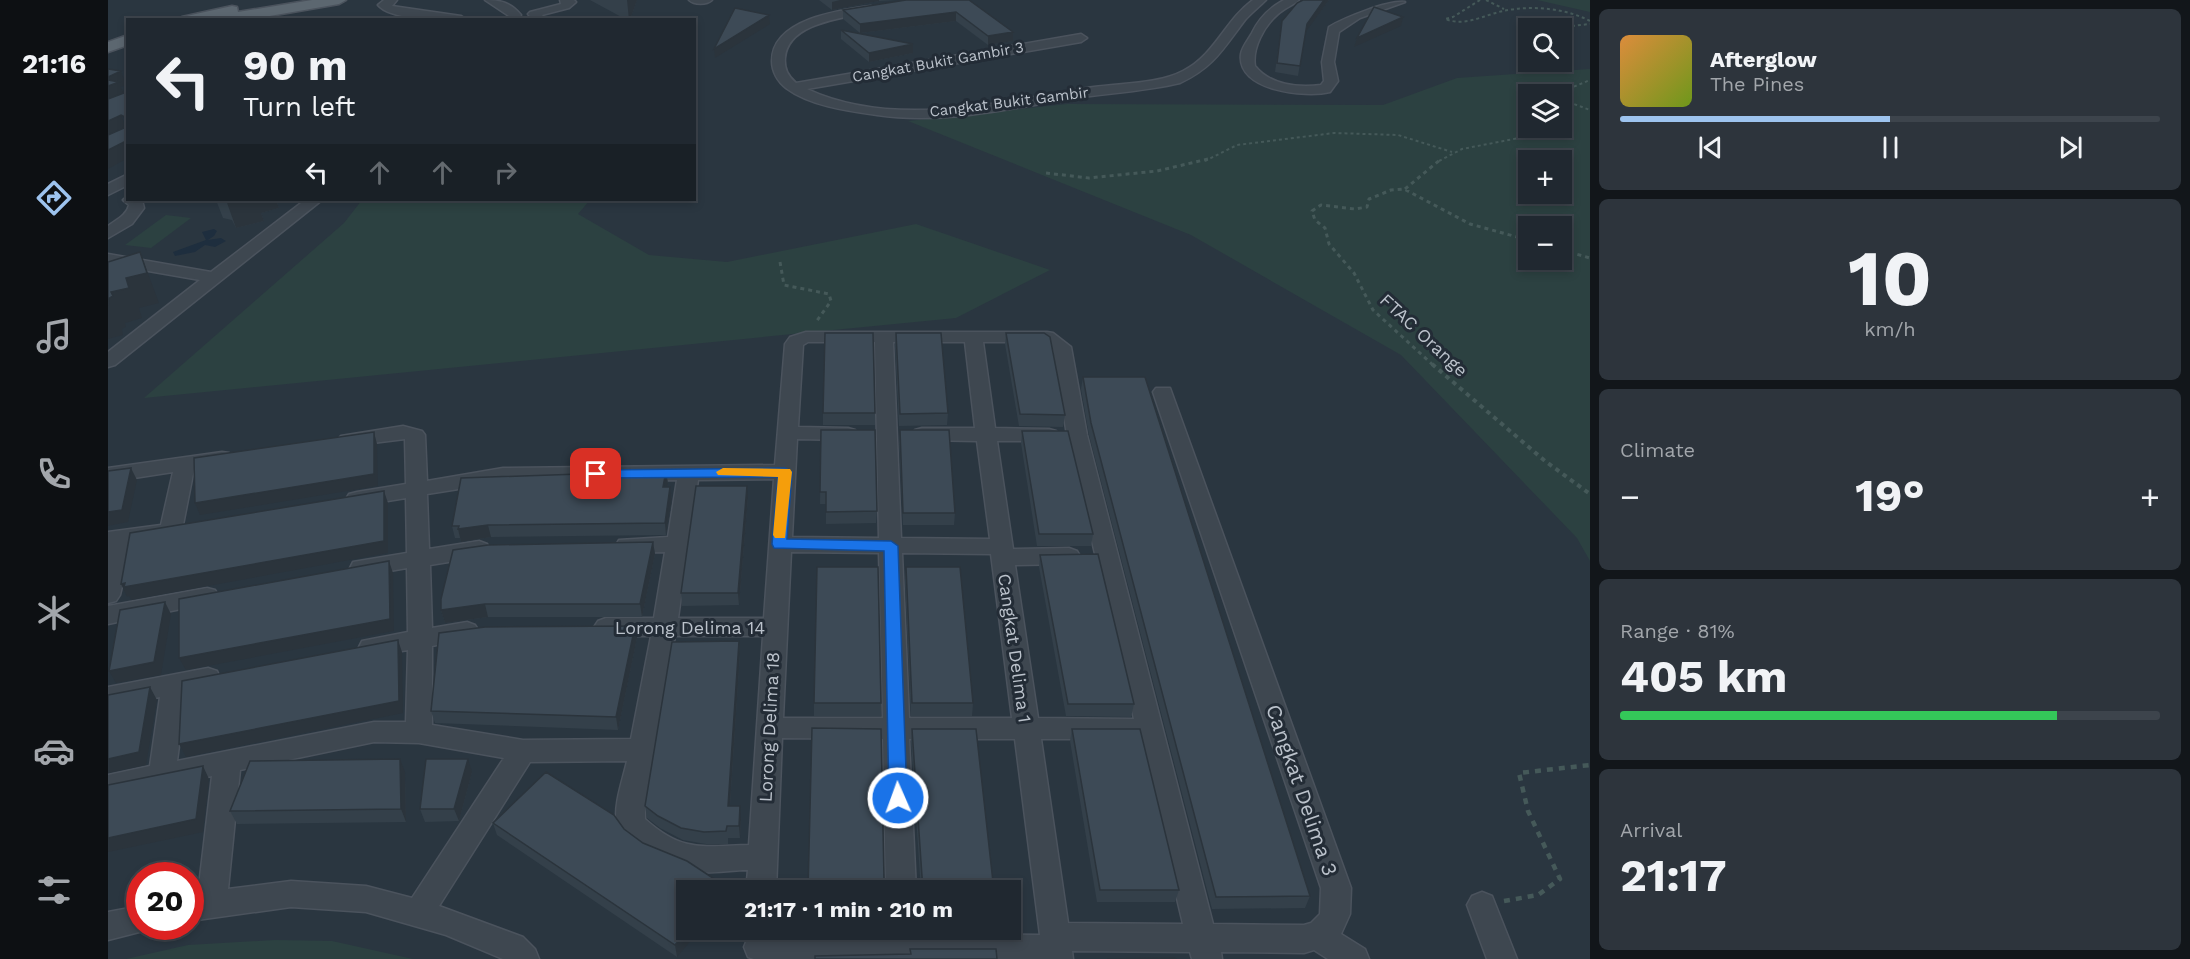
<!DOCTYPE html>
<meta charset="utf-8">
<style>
body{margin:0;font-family:"Work Sans",sans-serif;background:#2d343c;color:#f1f3f6;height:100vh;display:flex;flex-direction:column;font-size:22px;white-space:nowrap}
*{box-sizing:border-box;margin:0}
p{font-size:20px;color:#a2a6ab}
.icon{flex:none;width:33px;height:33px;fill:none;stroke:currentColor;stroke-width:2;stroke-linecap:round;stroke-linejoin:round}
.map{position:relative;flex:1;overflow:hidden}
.sheet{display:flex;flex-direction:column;gap:9px;padding:9px;background:#12161a;width:600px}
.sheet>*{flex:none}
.guide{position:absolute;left:18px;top:18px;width:570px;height:183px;border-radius:0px;box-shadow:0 3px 9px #0003,0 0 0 2px #3d444c;background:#202830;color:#f1f3f6;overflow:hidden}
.fabs{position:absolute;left:1410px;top:18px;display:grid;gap:12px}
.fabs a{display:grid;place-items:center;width:54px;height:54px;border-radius:0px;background:#202830;box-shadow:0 3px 9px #0003,0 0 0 2px #3d444c;font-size:30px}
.speed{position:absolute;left:18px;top:862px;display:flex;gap:12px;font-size:30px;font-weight:700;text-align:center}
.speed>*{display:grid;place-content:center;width:78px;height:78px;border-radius:50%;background:#202830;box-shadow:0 3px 9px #0003,0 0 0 2px #3d444c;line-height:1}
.speed .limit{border:9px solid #d22;background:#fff;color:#111}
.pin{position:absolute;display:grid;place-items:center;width:51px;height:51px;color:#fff;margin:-26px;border-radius:12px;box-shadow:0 3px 9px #0006}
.me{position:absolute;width:66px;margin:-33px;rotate:358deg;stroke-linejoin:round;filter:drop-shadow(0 0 4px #0008)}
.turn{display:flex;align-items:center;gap:21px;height:126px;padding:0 18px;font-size:27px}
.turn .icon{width:78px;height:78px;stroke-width:2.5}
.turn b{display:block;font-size:42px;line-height:51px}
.lanes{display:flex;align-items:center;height:57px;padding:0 18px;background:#0003;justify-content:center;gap:30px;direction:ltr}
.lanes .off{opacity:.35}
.big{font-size:45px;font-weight:700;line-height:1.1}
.sheet .tile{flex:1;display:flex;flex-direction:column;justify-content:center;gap:9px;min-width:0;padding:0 21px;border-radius:9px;background:#2d343c}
.sheet .dial{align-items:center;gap:0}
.dial b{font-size:78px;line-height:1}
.song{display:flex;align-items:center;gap:18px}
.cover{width:72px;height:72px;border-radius:9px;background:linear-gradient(135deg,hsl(30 70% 55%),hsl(80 70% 35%))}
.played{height:6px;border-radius:3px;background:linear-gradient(90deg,#9dc3ee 50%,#3d444c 50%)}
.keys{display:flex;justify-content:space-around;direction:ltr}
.heat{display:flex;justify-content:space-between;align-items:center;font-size:33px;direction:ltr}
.charge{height:9px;border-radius:4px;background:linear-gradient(90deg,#34c759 81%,#3d444c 0)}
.trip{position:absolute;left:568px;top:880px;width:345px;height:60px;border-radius:0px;background:#202830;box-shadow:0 3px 9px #0003,0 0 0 2px #3d444c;font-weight:700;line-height:60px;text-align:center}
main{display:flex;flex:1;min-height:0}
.tabs{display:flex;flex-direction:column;width:108px;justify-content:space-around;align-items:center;background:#0d1013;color:#a2a6ab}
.tabs .icon{width:42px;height:42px}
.tabs .on{color:#9dc3ee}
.tabs b{font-size:27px;color:#f1f3f6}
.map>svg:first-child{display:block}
</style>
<main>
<nav class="tabs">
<b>21:16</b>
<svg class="icon on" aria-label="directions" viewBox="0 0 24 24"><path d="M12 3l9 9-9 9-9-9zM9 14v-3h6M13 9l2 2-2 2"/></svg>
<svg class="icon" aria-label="music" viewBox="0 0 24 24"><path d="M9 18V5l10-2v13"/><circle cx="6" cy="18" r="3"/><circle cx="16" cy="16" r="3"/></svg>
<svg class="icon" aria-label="phone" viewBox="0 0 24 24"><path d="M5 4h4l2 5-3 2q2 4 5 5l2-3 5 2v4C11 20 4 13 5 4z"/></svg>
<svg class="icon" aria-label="climate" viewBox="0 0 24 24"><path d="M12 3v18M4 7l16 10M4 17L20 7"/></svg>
<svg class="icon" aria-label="car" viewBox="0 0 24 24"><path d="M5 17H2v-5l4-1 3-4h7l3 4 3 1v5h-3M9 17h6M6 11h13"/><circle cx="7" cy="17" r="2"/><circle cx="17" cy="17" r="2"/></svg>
<svg class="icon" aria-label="filters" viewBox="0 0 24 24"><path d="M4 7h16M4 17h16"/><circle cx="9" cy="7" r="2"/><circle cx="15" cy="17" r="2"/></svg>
</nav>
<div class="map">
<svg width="1482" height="959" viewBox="0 0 1482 959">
<rect width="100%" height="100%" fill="#2a3640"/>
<path fill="#2c4141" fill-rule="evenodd" d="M1429,0h53v12z
M1482,69v492l-13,-23 -176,-183 -210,-120 -283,-114 159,-17 316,1 74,-27zM1420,94h34v34h-34zM1420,160h34v34h-34zM1420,226h34v34h-34z
M254,200h228l-12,14 71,41 78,7 189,-38 134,46 -94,48 -812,80 200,-175z
M58,215l25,3 -40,30 -26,-3z
M167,940l57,1 81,18h-287l62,-14z"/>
<path fill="#1e2e3e" d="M106,229l3,2 -3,5 -6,4 13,-2 5,3 -11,6 -10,-2 -10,7 -20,4 -2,-4 33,-12 -4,-8z"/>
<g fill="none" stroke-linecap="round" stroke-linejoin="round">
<defs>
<path id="minor" d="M276,0h13l-5,6 69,10 6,4c-21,0 -76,1 -89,-15z
M377,0c16,0 26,3 36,15l-3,5h-12l3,-4z
M452,0h14l2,2 -7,6 -27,7 4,5h-13l-5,-6 2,-2 31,-8z
M581,0h23c-5,5 -18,5 -23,0z
M1145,0h13c-7,7 -15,13 -21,20 -22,29 -31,47 -65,63 -34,8 -70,10 -104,15 -65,10 -133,27 -199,17 -28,-4 -67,-9 -91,-27 -8,-6 -14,-16 -14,-27 0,-42 68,-51 99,-55l6,3 -2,2c-27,7 -87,10 -90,47 -1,11 3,18 11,25l285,-49 6,4 -6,4 -274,47c89,41 195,12 287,-2 28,-4 64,-3 89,-16 32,-16 42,-51 70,-71z
M1176,0h15c-6,5 -14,8 -21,14 -14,12 -26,34 -23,52 15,19 43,22 66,19l3,-4 -2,-19 7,-35c15,-9 59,-27 76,-25l-45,16 -21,14 -5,30 4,19 -8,11c-24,6 -94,-1 -89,-38 1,-7 7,-14 11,-21 7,-15 17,-25 32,-33z
M20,174v11l-20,10v-11z
M20,196v4h14l2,8 -12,16 -24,14v-12c8,-6 19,-11 21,-21l-6,-5z
M197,200h17l-207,165 -7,2v-15l92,-72 -92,-16v-10l103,18z
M698,332h241l6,1 18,14 16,88 126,489 91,1 7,-2 9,-9 1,-26 -168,-496 3,-4h14l181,500 -1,26 -9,20 24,15 4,10h-41l-14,-9 -10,3 -83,-1 1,7h-30l-2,-7 -118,-1 1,8h-319l-6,-2 -4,-10 4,-10 11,-4 281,2 -25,-196h-106l7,152h-30l-3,-152 -101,-1 -6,153h-30l2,-21c-19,0 -42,5 -60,1 -20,-4 -66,-26 -71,-47 -4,-18 6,-45 10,-63l-97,1 -91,144 84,31 12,12 4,10h-36l-57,-24 -80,-23 -75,-5 -101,14v-26l8,-1 14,-118 -104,21v-22l42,-9 10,-69 -52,10v-20l100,-19 9,3 3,7 -3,7 -31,7 -9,69 197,-39h32l2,-72 -37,6 -9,-3 -3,-6 3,-6 46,-9 -1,-64 -46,8 -8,-2 -3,-6 3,-6 54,-9 -1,-55 -49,8 -8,-2 -3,-5 3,-5 8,-2 49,-8 -1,-45 -57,7 -7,-2 -3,-4 3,-4 62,-10 19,5 3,4 2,46 76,-13 272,-3 10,-121 5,-7zM700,342h67l4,196 -87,-1 5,-98 51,1 7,-2 3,-4 -3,-4 -7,-2 -50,-1 5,-82zM785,342h72l10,86h-53l-7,2 -3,4 3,4 7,2 55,1 13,98 -89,-1zM875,342h60l10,7 14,86 67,284 -96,-1 -23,-153 54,-1 8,-3 3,-5 -3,-5 -8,-3 -56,1 -16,-108h52l7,-2 3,-4 -3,-4 -7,-2 -54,-1zM666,479l-10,139h-86l20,-138zM569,480l-9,57 -49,3 -3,5 3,5 8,3 38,-1 -11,66h-48l-8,3 -4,6 4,6 8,3h45l-20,103 -108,1 -91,-15v-79l43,-9 4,-6 -4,-6 -8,-3 -35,6 -2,-63 49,-8 8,-3 3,-5 -3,-5 -8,-3 -50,8 -2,-55 76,-12zM683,552l88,1 4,165h-100zM794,553l89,1 21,164h-103zM567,636h88l-14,209c-47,1 -66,8 -104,-26v-11zM933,739h98l44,185 -115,-1zM266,742l45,1 85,15 -92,140 -46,-12 -75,-5 -63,8 12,-119z
M114,452l7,1 3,5 -3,5 -35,6 -12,61 -3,5 -47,9 -12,51 -4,6 -8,2v-71l53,-7 12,-53 -65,10v-14z
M99,588l8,2 4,6 -4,6 -107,22v-18z
M1374,892l10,4 25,63h-30l-20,-54 5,-9z
M32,906v21l11,2 -43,11v-28z"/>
<path id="major" d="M204,0h34l-7,4 -92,16h-67l2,-3 50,-11 5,1 1,5z
M20,35v10l-20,7v-10z"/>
</defs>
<use href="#minor" stroke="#4b535d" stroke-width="3"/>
<use href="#major" stroke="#4b535d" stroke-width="3"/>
<path stroke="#455959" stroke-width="2" stroke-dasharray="3 3" stroke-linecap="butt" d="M1372,0l-27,17 -8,2c20,8 39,-4 58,-8 28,-6 62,-3 87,10
M1378,0l18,9
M1446,28l36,-4
M1412,36l8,-2
M1454,100l11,-13 17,-7
M1455,100l27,10
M1097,161l32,-16 97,-12 64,2 54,17
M1331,161l23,-12 57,-11 9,-34"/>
<path stroke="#455959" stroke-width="3" stroke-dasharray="4 4" stroke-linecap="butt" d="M938,173l43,5 68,-7 51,-12
M1297,189l36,-30
M1454,250l28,8
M672,262l4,23 45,9 2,7 -15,21
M1325,365l-60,-55 -19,-37 -25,-29 -4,-16 -10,-8 -3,-9 9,-6 34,4 12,-2 2,-8 22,-9 13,-1 66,35 58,16"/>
<path stroke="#455959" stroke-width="4" stroke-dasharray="4.5 4.5" stroke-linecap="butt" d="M1324,364l113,97 45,33"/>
<path stroke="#455959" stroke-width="4.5" stroke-dasharray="6 6" stroke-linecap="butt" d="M1396,901l34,-6 22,-16 -32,-68 -9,-38 71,-8"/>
<use href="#minor" fill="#3e4750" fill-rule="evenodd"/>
<use href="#major" fill="#5c6770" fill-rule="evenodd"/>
</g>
<path fill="#34404a" d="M482,0h47l-7,20h-3z
M711,0h76l-16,1 -47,9z
M861,0l44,41 -25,4 -32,-24 -96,12 -17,-14v-9z
M1195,0h26l-24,32 -7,44 -23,-4 7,-51z
M733,30l72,23 -44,9 -28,-23z
M108,200h63h-3l3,8 -18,5 3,8 -28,7 -4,-8 -9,-2z
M788,333l52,80 -1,12 -48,1 -4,-82z
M898,333l59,82 -2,12 -44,-1 -14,-82z
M975,377l227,519 -5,12 -93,1 -123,-474 -8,-46z
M715,413h52v12h-52z
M713,430l56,81 -1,12 -50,1v-20h-6z
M792,430l55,83 -1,12h-51l-4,-83z
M914,431l71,103 -2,12h-54l-16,-103z
M558,471l2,13 -1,3h3l2,12 -6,36 -175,2 -30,5 -1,-4h-5l-3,-12z
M640,498l-9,107 -57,1 -1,-13z
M545,542l2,12 -13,63h-154l-43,6 -4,-13z
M932,555l94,149 -3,13 -65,-1 -27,-149z
M798,567l67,136 -1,13h-61l-6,-136z
M527,626l2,12 -19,92 -183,-7 -4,-12z
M631,641l1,13 -10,152 11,13 -1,19h-12v6h-22l-23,-4 -23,-12 -13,-10 -2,-12z
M706,703h67v13h-67z
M804,729l82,162h-73l-10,-150z
M964,729l107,161 -4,12h-78l-27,-161z
M297,772l1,50 -169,2 -7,-13z
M364,772l-13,49 -34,1 -5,-13z
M385,823l150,20 44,18 -10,96 -180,-122z
M816,930h68l-1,2h-67z"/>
<path fill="#2b343c" d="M519,0h10l-7,20h-1z
M732,0h39v1l-47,9v-8z
M1216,0h5l-24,33 2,-9z
M848,12v9l-96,12v-9z
M661,15l1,9 -55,34 -1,-9z
M1295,17l-2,9 -47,21 3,-9z
M905,32v9l-25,4v-9z
M805,44v9l-44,9v-9z
M13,71l5,14 -5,2 4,9 -17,7v-26z
M13,115l6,15 -19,8v-17z
M20,140v18l-20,11v-19z
M118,200h53h-3l3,8 -18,5 3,8 -28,7z
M32,252l19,51 -20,5 3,10 -17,5 1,4 -4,2 1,6 -15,4v-40l3,-7 15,-14z
M266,432l3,12 1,42 -178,29 -5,-12z
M23,468l6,12 -9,42 -20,4v-14z
M558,471l2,13 -3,15 -2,-12z
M639,486l1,12 -9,107 -1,-12z
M562,487l2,12 -6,36 -1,-12z
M276,491l4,12v50l-257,47 -2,-4 -2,1 -6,-13z
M380,525l3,12 -30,5 -3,-13z
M545,542l2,12 -13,63 -2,-13z
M281,561l4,12 1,58 -208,39 -7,-12z
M57,602l6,12 -10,61 -45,8 -7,-12z
M377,604l3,13 -43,6 -4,-13z
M527,626l2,12 -19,92 -2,-13z
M290,640l4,12 1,61 -217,44 -7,-13z
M631,641l1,13 -11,165 -1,-13z
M42,687l7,13 -11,65 -38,8v-14z
M292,759l5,13 1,50 -5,-13z
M360,759l4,13 -13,49 -5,-12z
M95,766l6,13 -6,53 -95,20v-14z
M632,806l1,13 -1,19 -1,-12z
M580,930h12l-23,27 -2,-12z"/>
<path fill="#3d4a56" stroke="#2b343c" stroke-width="1.5" d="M798,0h63l44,32 -25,4 -32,-24 -96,12 -17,-14z
M1195,0h21l-17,24 -7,42 -23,-3 5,-42 15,-18z
M1266,7l29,10 -46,21z
M627,8l34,7 -55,34z
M733,30l72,14 -44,9z
M0,69l13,2 -13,6z
M0,80l11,2 -11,4z
M17,83h3v57l-20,10v-15l16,-7 1,-11 -4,-2 -13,6v-22l16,-6z
M32,252l7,21 -21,5 3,10 -18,4 2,4 -5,3 1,5 -1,1v-43z
M717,333h48l2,80h-52z
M788,333h45l7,80 -48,1z
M898,333h38l6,4 15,78 -45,-1z
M975,377h62l165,519 -94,1 -125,-474z
M713,430h54l2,81 -51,1v-20h-6z
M792,430h49l6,83h-52z
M914,431h46l25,103h-54z
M266,432v42l-179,29 -1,-45z
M23,468l-9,42 -14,2v-41z
M558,471l-3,16h7l-5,36 -177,2 -30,4 1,-3h-7l9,-48z
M588,486h51l-9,107h-57z
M276,491v50l-260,46 1,-4 -4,1 9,-51z
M545,542l-13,62h-155l-44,6v-11l12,-49 35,-5z
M990,554l36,150h-66l-28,-149z
M281,561l1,58 -211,39v-59z
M709,567h61l3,136h-67z
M798,567h54l13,136h-61z
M57,602l-11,60 -45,9 11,-61z
M527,626l-19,91 -185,-6 8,-78 46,-6z
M290,640l1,61 -220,43 3,-63z
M631,641l-11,165h12l-1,20h-12l-1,5 -22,1 -23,-4 -23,-12 -13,-10 27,-164z
M42,687l-11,65 -31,7v-64z
M704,728l69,1 3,150 5,2v10h-81z
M804,729h64l18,162h-71z
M964,729h68l39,161h-79z
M292,759l1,50 -171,2 20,-50z
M318,759h42l-14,50h-34z
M95,766l-7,53 -88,19v-53z
M438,772l68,43 10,14 19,14 44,18 38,25 -4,5h-34v39h1l-13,15 -182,-122z
M802,949h86l1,10h-182v-3l96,-2z
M1067,958l1,1h-69z"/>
<path fill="#1a73e8" stroke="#114b97" stroke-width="1.5" d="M677,468l7,4 -5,67 104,2 7,5 9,252 -3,5 -6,2 -6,-2 -3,-5 -5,-247 -110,-3 -2,-4 6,-67 -182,1 -7,-4 7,-4z"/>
<path fill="#f59e0b" d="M615,468l67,1 2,3 -7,66h-10l-2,-3 5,-58 -60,-2 -2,-3z"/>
<g text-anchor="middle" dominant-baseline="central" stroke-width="6" stroke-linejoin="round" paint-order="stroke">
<g font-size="15" fill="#bbc2cb" stroke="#232c36">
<text transform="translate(830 62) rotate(-10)">Cangkat Bukit Gambir 3</text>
<text transform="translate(901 102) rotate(-7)">Cangkat Bukit Gambir</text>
</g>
<g font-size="18" fill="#bbc2cb" stroke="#232c36">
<text transform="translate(1316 335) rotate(43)">FTAC Orange</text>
<text x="582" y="627">Lorong Delima 14</text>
<text transform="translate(907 648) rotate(82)">Cangkat Delima 1</text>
<text transform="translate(661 727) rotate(-87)">Lorong Delima 18</text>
</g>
<g font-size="21" fill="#bbc2cb" stroke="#232c36">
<text transform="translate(1194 790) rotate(71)">Cangkat Delima 3</text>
</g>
</g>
</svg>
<div class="fabs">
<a><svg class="icon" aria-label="search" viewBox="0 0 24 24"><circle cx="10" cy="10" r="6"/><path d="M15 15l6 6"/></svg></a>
<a><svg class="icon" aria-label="layers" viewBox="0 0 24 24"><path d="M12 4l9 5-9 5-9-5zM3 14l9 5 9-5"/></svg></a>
<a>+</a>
<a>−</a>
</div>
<div class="speed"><div class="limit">20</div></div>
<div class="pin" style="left:488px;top:474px;background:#d93025"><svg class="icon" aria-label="arrive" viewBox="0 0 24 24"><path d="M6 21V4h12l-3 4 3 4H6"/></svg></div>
<svg class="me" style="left:790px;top:798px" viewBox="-20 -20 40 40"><circle r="17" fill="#1a73e8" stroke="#fff" stroke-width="3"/><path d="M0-11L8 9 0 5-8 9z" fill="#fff"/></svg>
<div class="trip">21:17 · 1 min · 210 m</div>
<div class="guide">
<div class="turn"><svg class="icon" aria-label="left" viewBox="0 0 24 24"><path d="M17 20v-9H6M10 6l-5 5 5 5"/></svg><div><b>90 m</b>Turn left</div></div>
<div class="lanes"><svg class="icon" aria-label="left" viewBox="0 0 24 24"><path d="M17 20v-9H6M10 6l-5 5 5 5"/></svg><svg class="icon off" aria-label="ahead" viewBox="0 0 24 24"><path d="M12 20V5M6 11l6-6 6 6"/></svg><svg class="icon off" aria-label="ahead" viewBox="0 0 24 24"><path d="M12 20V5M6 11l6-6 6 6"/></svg><svg class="icon off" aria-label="right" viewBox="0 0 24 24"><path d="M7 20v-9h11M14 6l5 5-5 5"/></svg></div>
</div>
</div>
<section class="sheet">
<div class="tile">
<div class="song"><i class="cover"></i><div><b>Afterglow</b><p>The Pines</p></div></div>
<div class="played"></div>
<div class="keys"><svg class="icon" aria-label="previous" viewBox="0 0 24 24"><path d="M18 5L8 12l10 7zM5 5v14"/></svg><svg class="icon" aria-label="pause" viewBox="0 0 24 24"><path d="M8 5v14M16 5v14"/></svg><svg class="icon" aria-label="next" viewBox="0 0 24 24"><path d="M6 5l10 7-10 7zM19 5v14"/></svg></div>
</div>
<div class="tile dial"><b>10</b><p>km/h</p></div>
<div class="tile"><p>Climate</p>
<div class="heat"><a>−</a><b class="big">19°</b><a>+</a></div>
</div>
<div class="tile"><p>Range · 81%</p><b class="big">405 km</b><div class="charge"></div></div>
<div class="tile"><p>Arrival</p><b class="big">21:17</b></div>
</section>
</main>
